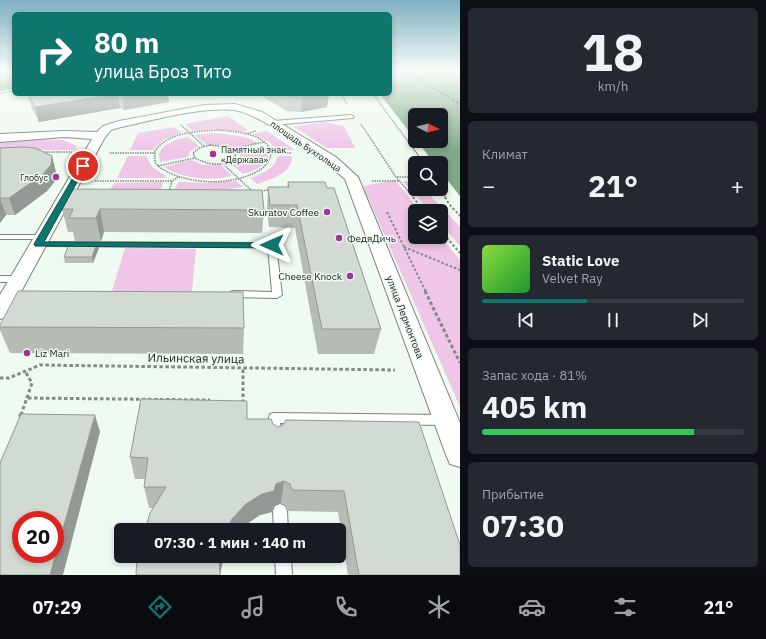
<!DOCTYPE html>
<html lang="ru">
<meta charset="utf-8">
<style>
body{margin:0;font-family:"IBM Plex Sans",sans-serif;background:#242831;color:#f1f3f6;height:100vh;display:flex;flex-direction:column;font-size:15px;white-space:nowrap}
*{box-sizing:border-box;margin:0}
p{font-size:13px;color:#9ea1a6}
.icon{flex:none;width:22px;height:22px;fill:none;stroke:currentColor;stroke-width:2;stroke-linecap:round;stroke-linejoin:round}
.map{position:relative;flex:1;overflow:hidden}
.panel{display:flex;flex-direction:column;gap:8px;padding:8px;background:#0d0f14;width:306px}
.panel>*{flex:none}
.top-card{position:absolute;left:12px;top:12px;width:380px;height:84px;border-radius:6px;box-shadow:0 2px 6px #0003;background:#0f766e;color:#fff;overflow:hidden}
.needle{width:26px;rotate:96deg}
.tools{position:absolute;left:408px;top:108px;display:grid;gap:8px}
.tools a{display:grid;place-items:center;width:40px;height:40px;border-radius:6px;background:#171b24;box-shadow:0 2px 6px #0003;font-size:20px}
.speed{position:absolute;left:12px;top:511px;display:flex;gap:8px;font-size:20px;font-weight:700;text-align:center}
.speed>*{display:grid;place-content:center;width:52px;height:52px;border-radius:50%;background:#171b24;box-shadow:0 2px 6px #0003;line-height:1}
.speed .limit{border:6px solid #d22;background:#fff;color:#111}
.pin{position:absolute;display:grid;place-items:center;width:34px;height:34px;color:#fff;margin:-17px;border:2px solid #fff;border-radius:50%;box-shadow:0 1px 4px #0007}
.me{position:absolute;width:44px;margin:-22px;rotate:270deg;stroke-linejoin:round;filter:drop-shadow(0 0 3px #0008)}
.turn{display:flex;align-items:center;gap:14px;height:84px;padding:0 16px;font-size:18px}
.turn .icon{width:52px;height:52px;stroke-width:2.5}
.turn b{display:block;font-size:28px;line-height:34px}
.big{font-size:30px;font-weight:800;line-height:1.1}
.panel .tile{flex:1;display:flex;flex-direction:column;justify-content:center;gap:6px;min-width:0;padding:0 14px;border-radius:6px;background:#242831}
.panel .dial{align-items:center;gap:0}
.dial b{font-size:52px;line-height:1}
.song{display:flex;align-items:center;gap:12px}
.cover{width:48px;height:48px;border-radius:6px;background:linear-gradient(135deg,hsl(90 70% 55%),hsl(130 70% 35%))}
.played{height:4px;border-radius:2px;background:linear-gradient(90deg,#0f766e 40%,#363941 40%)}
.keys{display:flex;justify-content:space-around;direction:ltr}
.heat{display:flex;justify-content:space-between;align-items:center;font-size:22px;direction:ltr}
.charge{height:6px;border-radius:3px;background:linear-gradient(90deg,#34c759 81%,#363941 0)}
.trip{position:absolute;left:114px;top:523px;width:232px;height:40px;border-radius:6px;background:#171b24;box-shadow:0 2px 6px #0003;font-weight:800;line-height:40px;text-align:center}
.tabs{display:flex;height:64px;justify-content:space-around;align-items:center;background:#090b0e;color:#9ea1a6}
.tabs .icon{width:28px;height:28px}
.tabs .active{color:#0f766e}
.tabs b{font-size:18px;color:#f1f3f6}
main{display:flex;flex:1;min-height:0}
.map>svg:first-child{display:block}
</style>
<main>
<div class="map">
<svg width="460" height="575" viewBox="0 0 460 575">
<rect width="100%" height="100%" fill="#effaf1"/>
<path fill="#efc6e7" d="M228,116l20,14 -6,2 -30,-3 -19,2 -8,-7z
M325,122l19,4 11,22h-28l-33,-21 2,-1z
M174,127l8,6 -19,7 -10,10h-23l8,-17z
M267,131l28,19h-19l-6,-8 -17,-8z
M212,133c16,1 32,2 46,10l-24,5 -9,-3h-18l-12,-10z
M188,137l11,9 -9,5 -2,6 -28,5 -1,-8c4,-11 17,-15 29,-17z
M38,139l25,1 14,6 -2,4h-75v-7z
M263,146c15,16 -7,24 -20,28l-13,-11 5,-2 6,-7 -1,-3z
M128,156h18l6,11 14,9 -2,2h-47z
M280,156h12c1,17 -22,24 -35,28l-7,-6c10,-4 26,-9 27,-21z
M191,160l12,5 17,-1 12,12c-22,5 -49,3 -68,-9z
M395,180l25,31h-5v26h26l19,23v147l-97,-221z
M236,181l7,6 -16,2h-52l3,-7 30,1z
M403,181l12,1v7h9l36,38v19l-19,-22v-13h-12z
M163,182l-2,7 -51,1 4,-7z
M125,248l71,1 -4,42h-80z"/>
<path fill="#80a987" d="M0,71h14v18l-14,2z
M390,71h70v125l-19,-24v-9h-7l-17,-22h24v-26h-26v24l-35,-45h10z"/>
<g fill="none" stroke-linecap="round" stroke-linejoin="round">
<path stroke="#063817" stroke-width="1" stroke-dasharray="2.5 2" stroke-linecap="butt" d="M406,71l54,33"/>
<defs>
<path id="lane" d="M351,115l3,2 -1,1 -80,7 -3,-2 3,-2z
M0,235h42l4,2 -4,2h-42z
M35,242l237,1 4,2 6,50 -5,3 -45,-1 -5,-3 5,-3 40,1 -4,-45 -230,-1 -4,-2z
M0,276h19l4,3 -4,3h-19z
M274,413l170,2 4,1 2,4 -2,4 -4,1 -164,-2 1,13 -2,4 -4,1 -4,-1c-3,-7 -4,-19 -1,-26z
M280,504l5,2 2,5 1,19h-14l-1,-19 2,-5z
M275,556h16l1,19h-16z"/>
<path id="street" d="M235,104l27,8 74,45 22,20 102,246v44l-10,-3 -4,-9 -101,-276c-21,-18 -86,-67 -112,-69 -34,-3 -78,10 -112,17l-10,3 -6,7 -95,175 -3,5 -7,2v-24l92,-156 -28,-2 -64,5v-8l64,-3 33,1 6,-6 16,-5 85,-16z"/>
</defs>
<use href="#lane" stroke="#7a837b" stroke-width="2"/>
<use href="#street" stroke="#7a837b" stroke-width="2"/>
<path stroke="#828a84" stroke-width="1.5" stroke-dasharray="1.5 1" stroke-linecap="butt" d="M0,93l14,-2
M341,94l6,10
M373,94l51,69
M361,124l35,53 18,21
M181,125l23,21
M218,130c12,1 25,2 36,6 25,10 20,29 -2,38 -23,10 -51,10 -75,2 -7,-3 -18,-7 -22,-14v-11c13,-19 43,-20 63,-21z
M245,134l11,-3
M210,145l19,2 7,8c-10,13 -28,10 -41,3l-2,-5 6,-5z
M233,149l31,-7
M41,152h31
M110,153h44
M272,153h19
M222,163l30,28
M158,166l37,-8
M397,177h18
M95,181h77
M372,181h27
M441,189l5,9
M259,191l11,-1
M169,192l3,-11 6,-4"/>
<path stroke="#828a84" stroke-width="2" stroke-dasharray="2.5 2" stroke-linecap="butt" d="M413,197l11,14
M445,197l4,7 11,12
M387,212l39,80
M441,231l19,22
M404,247l56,23"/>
<path stroke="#828a84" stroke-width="3" stroke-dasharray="3.5 2.5" stroke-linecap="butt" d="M425,291l35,72
M0,378h9l31,-13 355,5
M28,398l182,2
M241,401h2v-33
M21,415l11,-32 -7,-12"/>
<path stroke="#828a84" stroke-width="4" stroke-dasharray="4.5 3" stroke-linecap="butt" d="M20,417l1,-3"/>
<use href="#lane" fill="#fff" fill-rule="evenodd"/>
<use href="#street" fill="#fff" fill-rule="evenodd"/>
</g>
<path fill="#b4bcb5" d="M27,94h141l1,8 -45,8 -4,-2 -81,14 -8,-16z
M258,94h71l-2,13 -26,5 -14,-1z
M0,148l56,24 -1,9 -8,10 -32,24h-9l-6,8z
M288,182l39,6 54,141 -7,25h-56l-23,-126 -26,-1 -2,-18 1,-22h19z
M62,209l202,1 -2,23 -158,-1 -3,9h-26l-2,-9h-5z
M99,248l-6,15h-28l-1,-6z
M0,325l244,3 -1,26 -233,-1 -10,-23z
M247,419l26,5 187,151h-112l-10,-63 -50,-1 -2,-6 -5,-2 -7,2 -2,7 -12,3 -15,10 -92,-17h-4l-5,-21 1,-8h-10l-5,-22z"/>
<path fill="#929994" d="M116,94h2l2,14 -81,14 -4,-15z
M134,94h34l1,8 -45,8 -2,-14z
M323,94h6l-2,13 -26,5 1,-15z
M52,156l4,16 -1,9 -8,10 -32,24 -6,-17z
M0,198l6,17 -6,8z
M100,209l4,23 -3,9 -5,-23z
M97,242l2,6 -6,15 -1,-6z
M95,415l5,17 -37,143h-13z
M284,481l-3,22 -7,2 -2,7 -12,3 -15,10 -5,5h-13l5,-11 14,-15 30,-20z
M220,556h4l-4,19 -1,-15z"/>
<path fill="#d1dbd3" stroke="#929994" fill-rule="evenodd" d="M28,94h88l-81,13z
M119,94h15l-12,2z
M283,94h40l-21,3 -14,-1z
M23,147l12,1 17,8 -1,9 -9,10 -33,23h-9v-50z
M288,182h37l2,6h7l47,141h-59l-25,-124h-27l-2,-18h21z
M73,189l189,1 2,20 -164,-1 -4,9h-27l4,-9h-11z
M70,242h27l-5,15h-28z
M18,291l225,1 1,36 -244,-1v-2z
M141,399l106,2v18h24l2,5 5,3 5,-2 3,-5 133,2 41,123v30h-101l-15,-84 -52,-1 -2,-6 -6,-3 -8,3 -2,7 -12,3 -16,10 -14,15 -5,11h-82l5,-17 16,-26h-22l4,-29 -18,-1z
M21,414l74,1 -45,160h-50v-112zM21,520h34v34h-34z
M137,556h83l-1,4 1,15h-84z"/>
<linearGradient id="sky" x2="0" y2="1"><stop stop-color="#7eb0c1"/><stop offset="0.47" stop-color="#f8fdf9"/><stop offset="1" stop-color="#f8fdf9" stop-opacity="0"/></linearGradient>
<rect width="460" height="151" fill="url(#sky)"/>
<path fill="#0f766e" stroke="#0a4d48" d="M81,164l5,2 -42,76 228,1 4,2 -4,3 -237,-2 -1,-2z"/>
<g fill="#a03393" stroke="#effaf1" stroke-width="1.5">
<circle cx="213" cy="154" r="4"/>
<circle cx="56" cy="177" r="4"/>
<circle cx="327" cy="212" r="4"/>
<circle cx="339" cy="238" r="4"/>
<circle cx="350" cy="276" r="4"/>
<circle cx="27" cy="353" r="4"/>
</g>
<g text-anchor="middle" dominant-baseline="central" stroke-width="3" stroke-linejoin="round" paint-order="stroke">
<g font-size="9" fill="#222623" stroke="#effaf1">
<text transform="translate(306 146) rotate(34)">площадь Бухгольца</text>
</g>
<g font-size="9" fill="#222623" stroke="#effaf1" text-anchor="start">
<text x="221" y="149">Памятный знак<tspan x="221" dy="10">«Держава»</tspan></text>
<text x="48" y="177" text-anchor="end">Глобус</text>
</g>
<g font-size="10" fill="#222623" stroke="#effaf1" text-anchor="end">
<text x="319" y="212">Skuratov Coffee</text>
<text x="347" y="238" text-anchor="start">ФедяДичь</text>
<text x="342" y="276">Cheese Knock</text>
<text x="35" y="353" text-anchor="start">Liz Mari</text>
</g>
<g font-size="10" fill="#222623" stroke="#effaf1">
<text transform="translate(405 317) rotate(69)">улица Лермонтова</text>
</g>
<g font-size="12" fill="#222623" stroke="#effaf1">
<text transform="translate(196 358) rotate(1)">Ильинская улица</text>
</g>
</g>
</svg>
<div class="tools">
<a><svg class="needle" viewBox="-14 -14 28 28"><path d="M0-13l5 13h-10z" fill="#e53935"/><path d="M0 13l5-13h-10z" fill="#9ea1a6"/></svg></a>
<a><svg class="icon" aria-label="search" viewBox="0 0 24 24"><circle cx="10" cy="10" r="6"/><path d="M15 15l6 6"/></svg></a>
<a><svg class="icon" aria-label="layers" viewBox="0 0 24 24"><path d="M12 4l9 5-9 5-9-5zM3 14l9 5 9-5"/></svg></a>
</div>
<div class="speed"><div class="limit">20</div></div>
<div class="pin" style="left:83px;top:166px;background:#d93025"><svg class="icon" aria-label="arrive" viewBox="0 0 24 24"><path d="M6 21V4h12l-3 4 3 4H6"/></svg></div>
<svg class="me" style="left:272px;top:245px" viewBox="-20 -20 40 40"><path d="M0-17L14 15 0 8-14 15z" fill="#0f766e" stroke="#fff" stroke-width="4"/></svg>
<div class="trip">07:30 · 1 мин · 140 m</div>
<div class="top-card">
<div class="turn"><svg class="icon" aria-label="right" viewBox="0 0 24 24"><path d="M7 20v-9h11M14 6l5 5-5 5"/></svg><div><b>80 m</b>улица Броз Тито</div></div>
</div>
</div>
<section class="panel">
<div class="tile dial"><b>18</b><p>km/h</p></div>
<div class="tile"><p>Климат</p>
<div class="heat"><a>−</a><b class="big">21°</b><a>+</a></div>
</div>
<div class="tile">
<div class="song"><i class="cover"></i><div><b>Static Love</b><p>Velvet Ray</p></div></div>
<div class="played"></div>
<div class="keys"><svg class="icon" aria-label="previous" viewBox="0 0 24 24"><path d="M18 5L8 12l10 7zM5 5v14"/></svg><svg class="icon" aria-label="pause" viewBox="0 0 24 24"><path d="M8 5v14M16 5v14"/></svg><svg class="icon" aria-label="next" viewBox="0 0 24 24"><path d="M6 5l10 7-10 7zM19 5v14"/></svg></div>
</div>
<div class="tile"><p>Запас хода · 81%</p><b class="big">405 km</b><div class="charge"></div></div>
<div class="tile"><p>Прибытие</p><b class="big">07:30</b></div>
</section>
</main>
<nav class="tabs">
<b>07:29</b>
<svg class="icon active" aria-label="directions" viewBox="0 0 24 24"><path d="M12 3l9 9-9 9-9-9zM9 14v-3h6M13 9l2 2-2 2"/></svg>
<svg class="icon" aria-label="music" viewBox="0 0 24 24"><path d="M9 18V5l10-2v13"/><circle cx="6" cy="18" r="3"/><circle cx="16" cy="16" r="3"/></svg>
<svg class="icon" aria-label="phone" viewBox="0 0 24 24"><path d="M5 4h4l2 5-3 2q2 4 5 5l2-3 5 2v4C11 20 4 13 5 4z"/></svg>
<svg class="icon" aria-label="climate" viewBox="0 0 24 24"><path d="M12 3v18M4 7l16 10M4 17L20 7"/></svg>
<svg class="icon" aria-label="car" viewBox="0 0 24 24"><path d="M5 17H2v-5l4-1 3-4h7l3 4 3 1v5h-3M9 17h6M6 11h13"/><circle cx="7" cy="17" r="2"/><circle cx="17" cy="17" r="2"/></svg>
<svg class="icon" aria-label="filters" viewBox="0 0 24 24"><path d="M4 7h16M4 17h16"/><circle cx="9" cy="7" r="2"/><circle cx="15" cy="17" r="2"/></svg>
<b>21°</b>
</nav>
